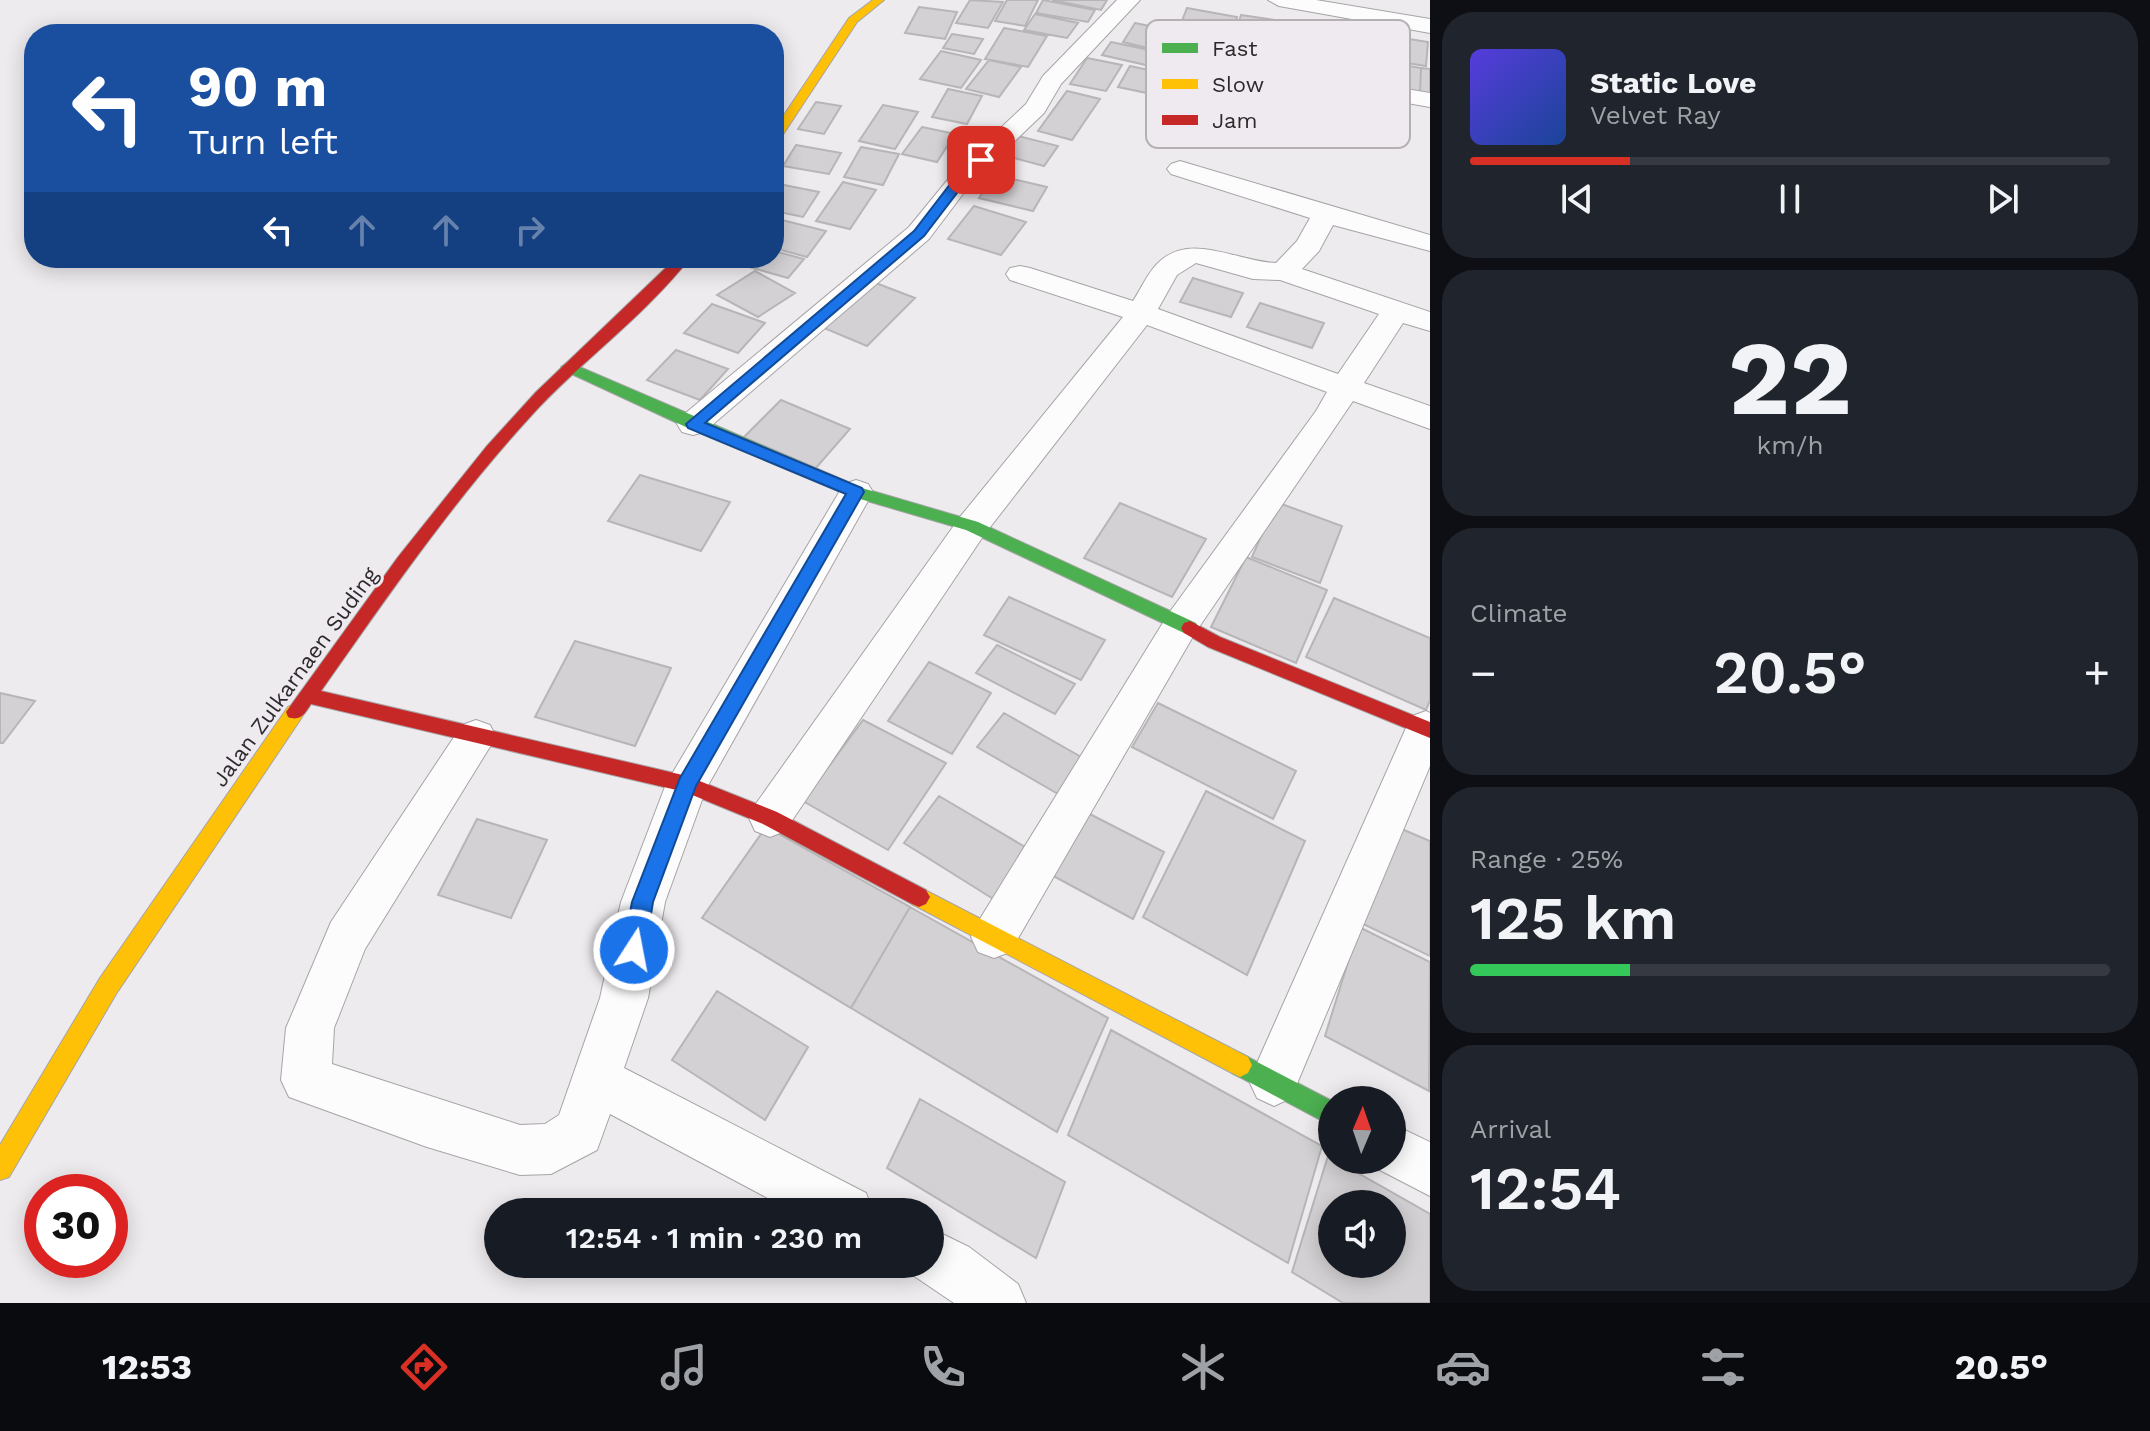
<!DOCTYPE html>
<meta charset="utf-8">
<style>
body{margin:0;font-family:"Work Sans",sans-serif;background:#20242c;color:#f1f3f6;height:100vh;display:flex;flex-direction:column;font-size:30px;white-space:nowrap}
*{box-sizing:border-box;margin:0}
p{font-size:26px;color:#9ea1a6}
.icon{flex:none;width:44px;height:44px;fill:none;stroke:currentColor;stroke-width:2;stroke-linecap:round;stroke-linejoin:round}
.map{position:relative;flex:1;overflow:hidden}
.drawer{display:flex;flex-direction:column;gap:12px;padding:12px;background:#0d0f14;width:720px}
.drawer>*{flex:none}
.top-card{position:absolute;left:24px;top:24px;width:760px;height:244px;border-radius:32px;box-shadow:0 4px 20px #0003;background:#1a4fa0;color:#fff;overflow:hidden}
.needle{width:52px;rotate:2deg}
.fabs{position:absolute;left:1318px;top:1086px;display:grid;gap:16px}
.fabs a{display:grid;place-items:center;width:88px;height:88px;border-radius:50%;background:#171b24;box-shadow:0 4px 20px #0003;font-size:40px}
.speed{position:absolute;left:24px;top:1174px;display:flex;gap:16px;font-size:40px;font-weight:700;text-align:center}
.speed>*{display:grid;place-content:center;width:104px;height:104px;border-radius:50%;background:#171b24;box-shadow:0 4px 20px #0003;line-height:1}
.speed .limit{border:12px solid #d22;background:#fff;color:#111}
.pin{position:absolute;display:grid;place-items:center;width:68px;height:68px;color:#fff;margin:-34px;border-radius:16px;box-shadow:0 4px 12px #0006}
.me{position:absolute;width:88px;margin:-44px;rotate:11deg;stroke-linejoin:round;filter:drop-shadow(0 0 6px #0008)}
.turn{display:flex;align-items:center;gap:28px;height:168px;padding:0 32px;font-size:36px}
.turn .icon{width:104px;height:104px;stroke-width:2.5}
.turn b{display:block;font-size:56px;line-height:68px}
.lanes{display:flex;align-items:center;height:76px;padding:0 32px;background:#0003;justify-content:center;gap:40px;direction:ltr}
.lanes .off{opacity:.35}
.big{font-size:60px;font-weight:600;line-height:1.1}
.drawer .widget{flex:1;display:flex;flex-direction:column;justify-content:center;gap:12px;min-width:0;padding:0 28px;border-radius:32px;background:#20242c}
.drawer .dial{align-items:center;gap:0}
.dial b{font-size:104px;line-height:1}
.song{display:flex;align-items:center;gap:24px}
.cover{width:96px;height:96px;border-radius:12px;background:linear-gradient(135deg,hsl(250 70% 55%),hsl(220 70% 35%))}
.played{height:8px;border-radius:4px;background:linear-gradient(90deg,#d93025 25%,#363941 25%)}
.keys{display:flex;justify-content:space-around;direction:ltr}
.heat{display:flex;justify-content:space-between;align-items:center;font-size:44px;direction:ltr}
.charge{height:12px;border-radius:6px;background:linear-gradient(90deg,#34c759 25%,#363941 0)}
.trip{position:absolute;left:484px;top:1198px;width:460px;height:80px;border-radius:40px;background:#171b24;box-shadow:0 4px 20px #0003;font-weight:600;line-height:80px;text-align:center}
.tabs{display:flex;height:128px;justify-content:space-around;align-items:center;background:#090b0e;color:#9ea1a6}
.tabs .icon{width:56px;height:56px}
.tabs .on{color:#d93025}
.tabs b{font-size:36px;color:#f1f3f6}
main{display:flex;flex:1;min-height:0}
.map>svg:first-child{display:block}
</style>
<main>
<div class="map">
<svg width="1430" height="1303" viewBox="0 0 1430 1303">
<rect width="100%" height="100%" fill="#eeebee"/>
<path fill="#d3d1d3" stroke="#b7b5b7" stroke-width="2" fill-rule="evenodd" d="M970,0l33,2 -15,26 -32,-5z
M1007,0h31l-13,26 -30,-5z
M1043,0l52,10 -7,12 -52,-9z
M1052,0h55l-6,10z
M919,7l38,5 -12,27 -40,-6z
M1187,8l50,9 -6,18 -51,-9z
M1035,14l43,9 -11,15 -43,-8z
M1241,15l34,5 -5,23 -36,-6z
M1135,23l29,6 -12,20 -29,-7z
M1004,28l43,8 -19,31 -43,-8z
M952,34l31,5 -9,15 -31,-6z
M1397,37l31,5 -2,24 -32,-5z
M1111,42l43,9 -8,14 -44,-10z
M941,51l40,9 -20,28 -41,-9z
M1087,58l35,7 -16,26 -36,-7z
M1367,59l54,9 -1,25 -55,-9z
M989,60l32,7 -22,30 -33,-8z
M1130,66l28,6 -11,21 -29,-6z
M1421,68l9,1v25l-10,-1z
M948,89l34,7 -15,28 -35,-7z
M1067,91l33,8 -28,41 -34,-9z
M816,102l25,4 -17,28 -26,-5z
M883,105l35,7 -23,37 -36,-8z
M922,127l33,7 -18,28 -35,-8z
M1014,135l44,11 -14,20 -45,-12z
M796,145l45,8 -12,21 -46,-8z
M861,147l38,7 -16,31 -39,-8z
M995,175l52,12 -14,24 -54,-13z
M843,182l33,8 -26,39 -34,-8z
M774,183l45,9 -16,25 -29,-6z
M974,206l52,16 -25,33 -53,-16z
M774,218l52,13 -19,26 -33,-9z
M774,251l30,8 -16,19 -67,-19 53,-1z
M755,271l40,22 -37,24 -41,-22z
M1193,278l50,15 -12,24 -51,-15z
M873,282l42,16 -48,48 -43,-18z
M1260,303l64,20 -12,25 -65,-21z
M712,304l53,19 -27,30 -54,-20z
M676,350l52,19 -28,31 -53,-20z
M781,400l69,29 -35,40 -72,-31z
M640,475l90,27 -29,49 -93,-30z
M1276,502l66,24 -22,57 -68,-26z
M1120,503l86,36 -34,58 -88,-39z
M1246,557l81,33 -31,73 -85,-36z
M1009,597l96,43 -24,40 -97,-45z
M1334,598l96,40v62l-4,10 -120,-53z
M575,641l96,27 -36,78 -100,-29z
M997,645l78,39 -20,30 -79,-41z
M929,662l62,31 -39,61 -64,-33z
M0,693l35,8 -32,42h-3z
M1158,703l138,68 -23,48 -141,-72z
M1004,713l79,45 -25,36 -81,-47z
M863,720l83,43 -58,87 -85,-49z
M1206,791l99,50 -58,134 -104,-58z
M939,796l93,55 -34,51 -94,-59z
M1080,809l84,43 -31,67 -87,-47z
M477,819l70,21 -36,78 -73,-23z
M1390,824l40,17v115l-69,-33z
M766,827l144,80 -59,101 -149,-90z
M910,907l198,111 -51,114 -206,-124z
M1359,927l71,35 -1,129 -104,-55z
M717,991l91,56 -43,73 -93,-60z
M1111,1030l211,116 -34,117 -220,-128z
M920,1099l145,83 -29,76 -149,-90z
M1328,1156l102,58v89h-87l-51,-31zM1332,1204h60v60h-60z"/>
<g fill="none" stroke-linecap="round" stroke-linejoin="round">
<defs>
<path id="street" d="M1117,0h23l-79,84 -17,29 -72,69 -43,57 -225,193 -11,3 -11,-3 -5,-8 5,-8 227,-189 45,-55 72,-68 17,-28z
M1268,0h48l114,19v14l-151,-27z
M1224,58l206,35v14l-214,-37 -3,-5 3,-5z
M1180,161l250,74v16l-97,-26 -14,26 -17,18 128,43v19l-27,-8 -39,60 66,23v23l-77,-28 -158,232 -185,319 -16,6 -16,-6 -7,-15 7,-15 191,-309 147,-202 11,-19 -180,-67 -163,210 -199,296 -15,6 -15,-6 -6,-13 6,-13 205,-288 163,-200 -113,-37 -4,-6 4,-6 10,-2 10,2 103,33c8,-12 14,-27 24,-37 32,-34 80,-2 119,-1l21,-22 13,-23 -139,-44 -4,-5 4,-5zM1196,263l57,16 27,1 99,34 -41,60 -180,-65 19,-34z
M856,480l12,4 5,8 -167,297 -41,113 -17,96 -24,70 242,125 7,19h-79l-184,-98 -13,36 -46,24 -31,1 -93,-28 -138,-50 -8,-17 5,-52 45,-106 131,-197 14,-5 14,5 6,12 -131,212 -31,79 -2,36 188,61 25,-1 14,-9 41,-117 21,-96 45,-118 178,-300z
M1426,711l4,2v53l-139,332 -17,8 -17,-8 -8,-17 157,-353 6,-12z
M1392,1124l38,18v54l-56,-29 -3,-7h21z
M930,1228l39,19 49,37 8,19h-72l-43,-29 -4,-10h23z"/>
<path id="fast" d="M568,362l294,126 116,34 218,101 3,5 -9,7 -6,-2 -218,-103 -116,-34 -162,-68 -125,-58 -2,-3z
M1240,1053l92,48v25l-100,-53 -4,-8 4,-8z"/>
<path id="slow" d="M873,0h11l-27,22 -77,117 -6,4v-13l75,-112z
M295,704l7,3 2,5 -2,5 -186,277 -107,183 -9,3v-35l100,-167 188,-271z
M919,887l329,170 4,8 -4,8 -8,4 -8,-4 -320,-169 -4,-7 4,-7z"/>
<path id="jam" d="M676,258h14c-46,59 -109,103 -159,158 -78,85 -144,181 -210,275l366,85 90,36 149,78 4,7 -4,7 -7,3 -7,-3 -149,-80 -78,-32 -374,-88c-6,9 -10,18 -23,13l-2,-5 112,-155 88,-110 50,-55z
M1190,621l30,16 210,85v16l-222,-91 -24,-14 -3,-5 3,-5z"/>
</defs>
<use href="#street" stroke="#a6a4a6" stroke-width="2"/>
<use href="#fast" stroke="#a6a4a6" stroke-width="2"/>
<use href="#slow" stroke="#a6a4a6" stroke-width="2"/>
<use href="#jam" stroke="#a6a4a6" stroke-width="2"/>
<use href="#street" fill="#fcfcfc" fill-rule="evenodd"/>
<use href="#fast" fill="#4caf50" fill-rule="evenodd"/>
<use href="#slow" fill="#ffc107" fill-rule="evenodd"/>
<use href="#jam" fill="#c62828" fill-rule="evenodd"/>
</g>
<path fill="#1a73e8" stroke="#114b97" stroke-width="2" d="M977,157l10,3 -20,20 -43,56 -219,187 157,65 2,4 -168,294 -43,116 -8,48 -4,7 -7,3 -8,-3 -3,-7 9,-48 48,-124 166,-284 -158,-66 -2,-4 228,-193 44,-57z"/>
<g text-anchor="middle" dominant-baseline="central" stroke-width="6" stroke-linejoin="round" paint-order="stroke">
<g font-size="22" fill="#2c2a2c" stroke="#efeaef">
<text transform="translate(295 677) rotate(-54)">Jalan Zulkarnaen Suding</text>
</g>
</g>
<rect x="1146" y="20" width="264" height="128" rx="12" fill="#efeaef" stroke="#b4b0b4" stroke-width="2"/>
<rect x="1162" y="43" width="36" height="10" fill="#4caf50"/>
<rect x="1162" y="79" width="36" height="10" fill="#ffc107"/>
<rect x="1162" y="115" width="36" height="10" fill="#c62828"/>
<g font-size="22" fill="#2c2a2c">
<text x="1212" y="56">Fast</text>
<text x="1212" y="92">Slow</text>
<text x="1212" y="128">Jam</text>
</g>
</svg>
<div class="fabs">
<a><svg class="needle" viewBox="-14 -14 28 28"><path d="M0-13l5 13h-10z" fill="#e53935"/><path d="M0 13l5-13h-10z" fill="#9ea1a6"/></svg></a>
<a><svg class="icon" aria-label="sound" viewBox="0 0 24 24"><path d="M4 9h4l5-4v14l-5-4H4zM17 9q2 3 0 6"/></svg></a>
</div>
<div class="speed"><div class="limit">30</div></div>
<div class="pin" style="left:981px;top:160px;background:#d93025"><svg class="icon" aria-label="arrive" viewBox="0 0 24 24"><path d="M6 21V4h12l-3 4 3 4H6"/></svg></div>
<svg class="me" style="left:634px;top:950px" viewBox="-20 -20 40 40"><circle r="17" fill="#1a73e8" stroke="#fff" stroke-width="3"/><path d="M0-11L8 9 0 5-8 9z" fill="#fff"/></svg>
<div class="trip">12:54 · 1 min · 230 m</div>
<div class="top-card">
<div class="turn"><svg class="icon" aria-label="left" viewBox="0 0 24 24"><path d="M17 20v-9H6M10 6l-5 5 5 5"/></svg><div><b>90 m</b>Turn left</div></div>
<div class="lanes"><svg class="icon" aria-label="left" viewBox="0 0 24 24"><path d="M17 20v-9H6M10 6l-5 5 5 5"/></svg><svg class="icon off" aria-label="ahead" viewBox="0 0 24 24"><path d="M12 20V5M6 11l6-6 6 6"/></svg><svg class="icon off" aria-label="ahead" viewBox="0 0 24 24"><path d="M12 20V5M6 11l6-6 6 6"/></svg><svg class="icon off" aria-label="right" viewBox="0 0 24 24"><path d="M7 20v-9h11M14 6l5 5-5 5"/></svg></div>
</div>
</div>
<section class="drawer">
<div class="widget">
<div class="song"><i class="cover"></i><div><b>Static Love</b><p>Velvet Ray</p></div></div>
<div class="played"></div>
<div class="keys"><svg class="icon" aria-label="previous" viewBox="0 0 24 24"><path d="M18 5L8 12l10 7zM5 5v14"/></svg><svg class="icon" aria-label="pause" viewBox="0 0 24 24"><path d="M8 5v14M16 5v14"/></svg><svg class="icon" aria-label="next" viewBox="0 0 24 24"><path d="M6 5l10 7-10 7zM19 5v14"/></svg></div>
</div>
<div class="widget dial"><b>22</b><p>km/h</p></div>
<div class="widget"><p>Climate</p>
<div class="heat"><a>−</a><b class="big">20.5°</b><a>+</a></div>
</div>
<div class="widget"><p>Range · 25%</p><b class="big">125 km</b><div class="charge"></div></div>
<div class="widget"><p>Arrival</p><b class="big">12:54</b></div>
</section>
</main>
<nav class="tabs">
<b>12:53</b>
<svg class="icon on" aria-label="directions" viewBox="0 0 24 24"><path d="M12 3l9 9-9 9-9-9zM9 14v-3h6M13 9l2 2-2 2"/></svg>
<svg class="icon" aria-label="music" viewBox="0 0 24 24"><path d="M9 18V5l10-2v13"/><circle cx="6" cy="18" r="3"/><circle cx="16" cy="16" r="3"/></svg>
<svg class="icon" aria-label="phone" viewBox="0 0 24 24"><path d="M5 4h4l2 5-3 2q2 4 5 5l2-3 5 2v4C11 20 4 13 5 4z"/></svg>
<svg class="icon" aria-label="climate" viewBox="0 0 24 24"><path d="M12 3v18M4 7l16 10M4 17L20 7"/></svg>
<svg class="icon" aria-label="car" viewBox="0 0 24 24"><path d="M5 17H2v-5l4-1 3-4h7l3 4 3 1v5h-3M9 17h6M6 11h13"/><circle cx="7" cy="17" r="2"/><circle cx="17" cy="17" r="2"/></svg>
<svg class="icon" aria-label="filters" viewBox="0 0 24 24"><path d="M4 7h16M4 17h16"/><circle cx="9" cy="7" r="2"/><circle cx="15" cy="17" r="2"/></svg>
<b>20.5°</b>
</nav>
